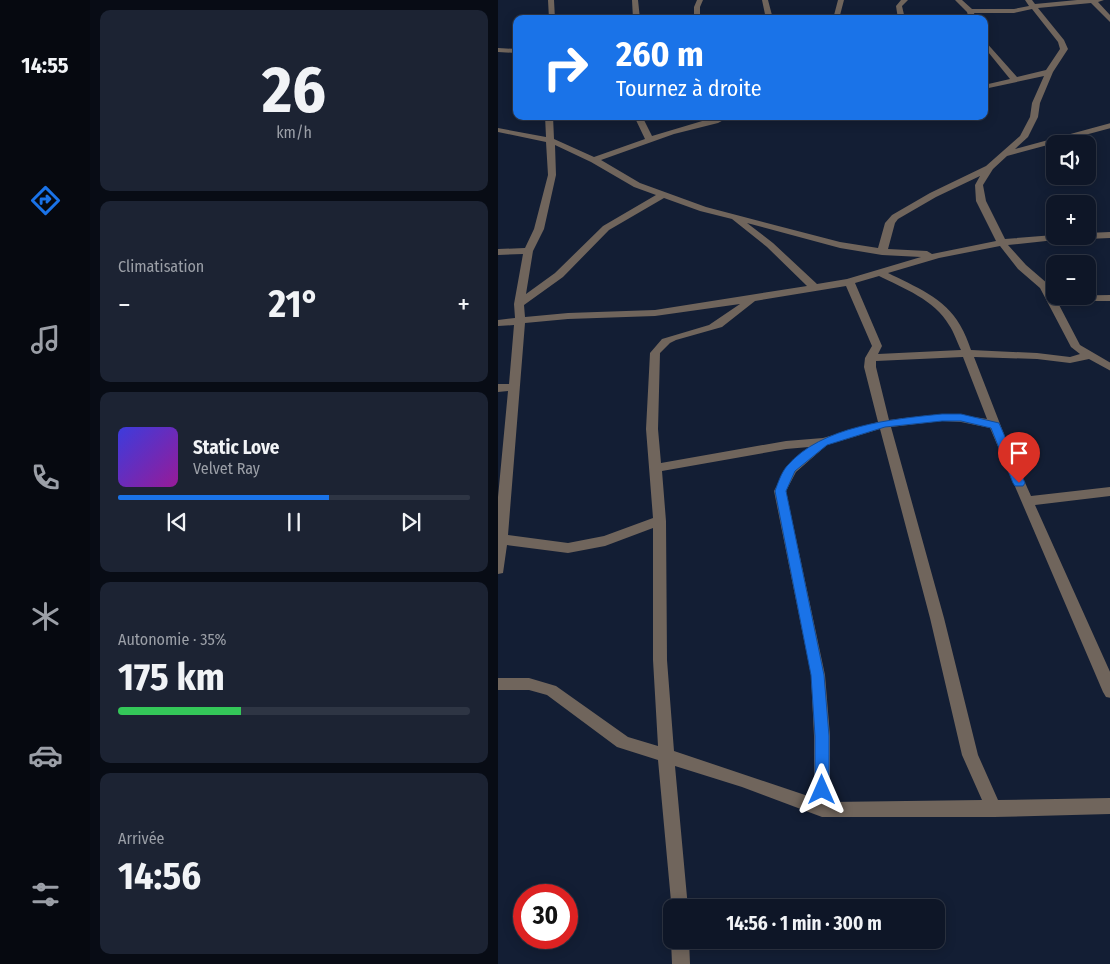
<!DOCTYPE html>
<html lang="fr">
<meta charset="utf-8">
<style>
body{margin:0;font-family:"Fira Sans Condensed",sans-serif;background:#1c2333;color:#f1f3f6;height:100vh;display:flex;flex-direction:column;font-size:19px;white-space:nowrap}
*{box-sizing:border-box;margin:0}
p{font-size:16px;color:#9b9fa7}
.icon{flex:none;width:28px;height:28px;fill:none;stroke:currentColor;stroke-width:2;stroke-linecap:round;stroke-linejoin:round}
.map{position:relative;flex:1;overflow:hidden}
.drawer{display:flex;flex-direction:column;gap:10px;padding:10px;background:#080c15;width:408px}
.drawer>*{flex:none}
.top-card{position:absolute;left:15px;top:15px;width:475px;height:105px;border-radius:10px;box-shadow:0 2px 12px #0003,0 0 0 1px #2e3544;background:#1a73e8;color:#fff;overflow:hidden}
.buttons{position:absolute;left:548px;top:135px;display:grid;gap:10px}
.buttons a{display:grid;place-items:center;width:50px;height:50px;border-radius:10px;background:#0e1627;box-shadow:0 2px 12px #0003,0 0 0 1px #2e3544;font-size:25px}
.speed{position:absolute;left:15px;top:884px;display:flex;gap:10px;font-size:25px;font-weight:700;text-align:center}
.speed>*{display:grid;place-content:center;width:65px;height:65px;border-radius:50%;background:#0e1627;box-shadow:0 2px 12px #0003,0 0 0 1px #2e3544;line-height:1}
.speed .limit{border:8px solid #d22;background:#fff;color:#111}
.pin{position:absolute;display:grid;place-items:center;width:42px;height:42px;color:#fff;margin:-51px -21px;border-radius:50% 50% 50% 0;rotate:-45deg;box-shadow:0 0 5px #0007}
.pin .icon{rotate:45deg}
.me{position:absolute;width:55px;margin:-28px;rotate:0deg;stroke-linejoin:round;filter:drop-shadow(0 0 4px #0008)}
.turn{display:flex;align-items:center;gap:18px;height:105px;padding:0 20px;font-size:22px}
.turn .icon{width:65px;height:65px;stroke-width:2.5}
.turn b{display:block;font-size:35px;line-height:42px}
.big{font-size:38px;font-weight:700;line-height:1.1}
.drawer .tile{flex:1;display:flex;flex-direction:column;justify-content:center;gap:8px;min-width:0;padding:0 18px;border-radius:10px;background:#1c2333}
.drawer .dial{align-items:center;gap:0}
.dial b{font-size:65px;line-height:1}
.song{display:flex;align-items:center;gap:15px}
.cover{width:60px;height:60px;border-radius:8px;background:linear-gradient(135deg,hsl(240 70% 55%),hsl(300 70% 35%))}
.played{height:5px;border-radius:2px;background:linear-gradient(90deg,#1a73e8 60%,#2e3544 60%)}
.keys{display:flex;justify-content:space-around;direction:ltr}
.heat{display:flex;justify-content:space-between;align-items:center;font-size:28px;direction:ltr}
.charge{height:8px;border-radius:4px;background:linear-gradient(90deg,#34c759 35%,#2e3544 0)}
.trip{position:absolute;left:165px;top:899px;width:282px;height:50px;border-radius:10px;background:#0e1627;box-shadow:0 2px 12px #0003,0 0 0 1px #2e3544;font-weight:700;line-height:50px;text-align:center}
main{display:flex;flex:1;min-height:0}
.menu{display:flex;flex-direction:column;width:90px;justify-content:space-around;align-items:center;background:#060910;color:#9b9fa7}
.menu .icon{width:35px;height:35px}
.menu .active{color:#1a73e8}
.menu b{font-size:22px;color:#f1f3f6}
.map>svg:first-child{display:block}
</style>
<main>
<nav class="menu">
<b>14:55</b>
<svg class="icon active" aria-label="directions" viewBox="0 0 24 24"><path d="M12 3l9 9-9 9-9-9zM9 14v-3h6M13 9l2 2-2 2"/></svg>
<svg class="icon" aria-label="music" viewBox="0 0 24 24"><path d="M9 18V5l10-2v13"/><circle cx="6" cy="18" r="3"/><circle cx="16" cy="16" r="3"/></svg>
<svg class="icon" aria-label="phone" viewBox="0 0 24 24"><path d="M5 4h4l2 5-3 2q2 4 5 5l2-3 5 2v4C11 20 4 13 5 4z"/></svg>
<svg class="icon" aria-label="climate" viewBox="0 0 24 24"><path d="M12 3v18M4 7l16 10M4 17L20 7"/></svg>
<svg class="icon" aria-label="car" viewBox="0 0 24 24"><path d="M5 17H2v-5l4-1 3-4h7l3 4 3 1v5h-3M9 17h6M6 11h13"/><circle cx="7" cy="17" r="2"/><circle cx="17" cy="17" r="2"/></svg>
<svg class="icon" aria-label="filters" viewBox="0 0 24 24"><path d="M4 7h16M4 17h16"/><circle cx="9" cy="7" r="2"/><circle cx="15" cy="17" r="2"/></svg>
</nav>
<section class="drawer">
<div class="tile dial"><b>26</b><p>km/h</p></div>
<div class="tile"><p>Climatisation</p>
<div class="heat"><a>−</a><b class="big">21°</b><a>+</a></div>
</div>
<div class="tile">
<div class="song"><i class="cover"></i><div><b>Static Love</b><p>Velvet Ray</p></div></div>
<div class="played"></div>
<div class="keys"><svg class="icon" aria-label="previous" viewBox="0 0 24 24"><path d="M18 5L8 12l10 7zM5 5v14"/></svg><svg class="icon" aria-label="pause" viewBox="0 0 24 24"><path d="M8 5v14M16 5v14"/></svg><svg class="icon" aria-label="next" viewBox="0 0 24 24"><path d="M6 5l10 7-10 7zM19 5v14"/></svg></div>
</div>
<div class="tile"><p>Autonomie · 35%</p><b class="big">175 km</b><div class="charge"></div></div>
<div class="tile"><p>Arrivée</p><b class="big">14:56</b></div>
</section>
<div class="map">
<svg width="613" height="964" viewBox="0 0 613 964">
<rect width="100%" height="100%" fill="#131e34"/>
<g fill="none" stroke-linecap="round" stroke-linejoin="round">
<path fill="#70655c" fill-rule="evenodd" d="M50,0h6l1,19h-6z
M134,0h6l2,19h-7z
M199,0h6l-3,7v12h-6v-12z
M264,0h6l5,19h-7z
M340,0h6l-5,19h-6z
M403,0h7l-6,6 3,13h-7l-2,-13z
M457,0h7l10,9h42l15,-3 -4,-6h7l3,4 42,-4h27l-6,2 13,14v7l-20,-20 -53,5 26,32 4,9 -15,23 -13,31 -2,14 -10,20 -13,12 96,-26v5l-104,28 -14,13 -10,16 3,16 19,38 49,-4v1h33v-3l24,-1v6l-24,1 -4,-2 -75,8 18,20 22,19 6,12 57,-1v6h-54l23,44 31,18v8l-22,-12 -19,4 -33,-4 -63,-2 35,90 22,49 80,-9v9l-76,9 76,169v24l-5,-1 -3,-5 -113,-264 -29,-6 -19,-1 -51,6 53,191 34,137 20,45 113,-2v16l-117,3h-172l-80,-30 -67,-21 13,142h-16v4l-14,-152 -41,-13 -70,-52 -18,-5h-31v-12h31l27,8 72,51 30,9 -5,-86v-132l-48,18 -37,7 -61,-8 -4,28 -5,1v-77l10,-106 -10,1v-8h11l5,-59 -16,1v-6l17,-2 -1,-14 9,-50 -25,1v-6l27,-1 9,-19 14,-54 -2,-33 -48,-10v-4l48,9 -1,-21h8l1,23 40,18 51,-18 -11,-23h8l10,20 67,-20h12l-13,7 -44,11 -73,26 39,23 66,24 134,35 38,6 7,-25 7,-8 38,-22 56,-27 34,-30 10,-19 2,-14 12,-27 -60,13v-4l26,-6 -26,-32v-7l33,37 29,-7 14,-21 -2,-7 -26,-33 -18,4h-40l2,6h-7l-2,-7zM57,145l36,17 43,25 22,8 -53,31 -48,47 -29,21 7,-43 11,-22 12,-54zM482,176l-5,9 1,16 20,40 -64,13 -5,-3 -39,-2 7,-26 3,-4 38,-22zM166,198l36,13 32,8 35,28 40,39 -152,24 -87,3 -43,4 -1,-12 39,-28 46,-47zM249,223l93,25 42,7 39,2 -74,22 -30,5 -44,-41zM502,246l18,23 22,19 31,59 9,7 -10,3 -33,-4 -66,-3c-3,-8 -6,-17 -11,-25 -15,-27 -46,-39 -72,-52l51,-15zM381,276c24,12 56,24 70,49 5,7 8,17 12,25l-83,4 4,-8 -27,-63zM348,286l26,60 -7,12 -1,9 14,55 -55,16 -37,3 -125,22 -3,-34 2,-76 10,-10 6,-3 46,-13 33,-26zM242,304l-31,21 -47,14 -12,14 -4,76 7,89 -49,18 -36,7 -60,-8 17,-212 43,-4 87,-3zM465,357l24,62c-39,-7 -60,-4 -98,1l-13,-53v-6zM382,429l50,189 32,137 20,45 -152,2v-66l-5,-61 -39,-184 10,-19 31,-27zM311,447l-22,19 -13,25 37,184 3,61v62l-140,-47 -7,-91 -1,-139 -4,-50 124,-22z
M0,48l19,1v4l-19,-1z
M174,938v2h17l1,24h-18l-1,-24z"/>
</g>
<path fill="#1a73e8" stroke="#114b97" d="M444,414h19l38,9 26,60 -2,3h-8l-2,-3 -22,-55 -30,-7h-19l-57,6 -58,18 -32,26 -9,20 38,184 5,61v54l-2,5 -5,2 -5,-2 -2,-5v-54l-4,-61 -36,-184c3,-8 6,-18 12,-25 34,-40 105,-47 155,-52z"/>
</svg>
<div class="buttons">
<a><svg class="icon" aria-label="sound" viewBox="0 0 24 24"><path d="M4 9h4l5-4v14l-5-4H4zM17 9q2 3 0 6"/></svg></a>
<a>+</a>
<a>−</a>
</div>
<div class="speed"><div class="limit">30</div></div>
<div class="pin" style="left:521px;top:483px;background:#d93025"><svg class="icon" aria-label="arrive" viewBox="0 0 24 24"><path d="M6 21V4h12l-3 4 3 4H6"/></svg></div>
<svg class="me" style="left:324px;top:790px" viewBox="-20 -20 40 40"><path d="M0-17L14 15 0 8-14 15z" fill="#1a73e8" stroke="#fff" stroke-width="4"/></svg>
<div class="trip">14:56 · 1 min · 300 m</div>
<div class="top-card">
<div class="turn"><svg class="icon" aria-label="right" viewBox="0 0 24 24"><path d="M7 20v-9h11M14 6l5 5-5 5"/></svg><div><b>260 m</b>Tournez à droite</div></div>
</div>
</div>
</main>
